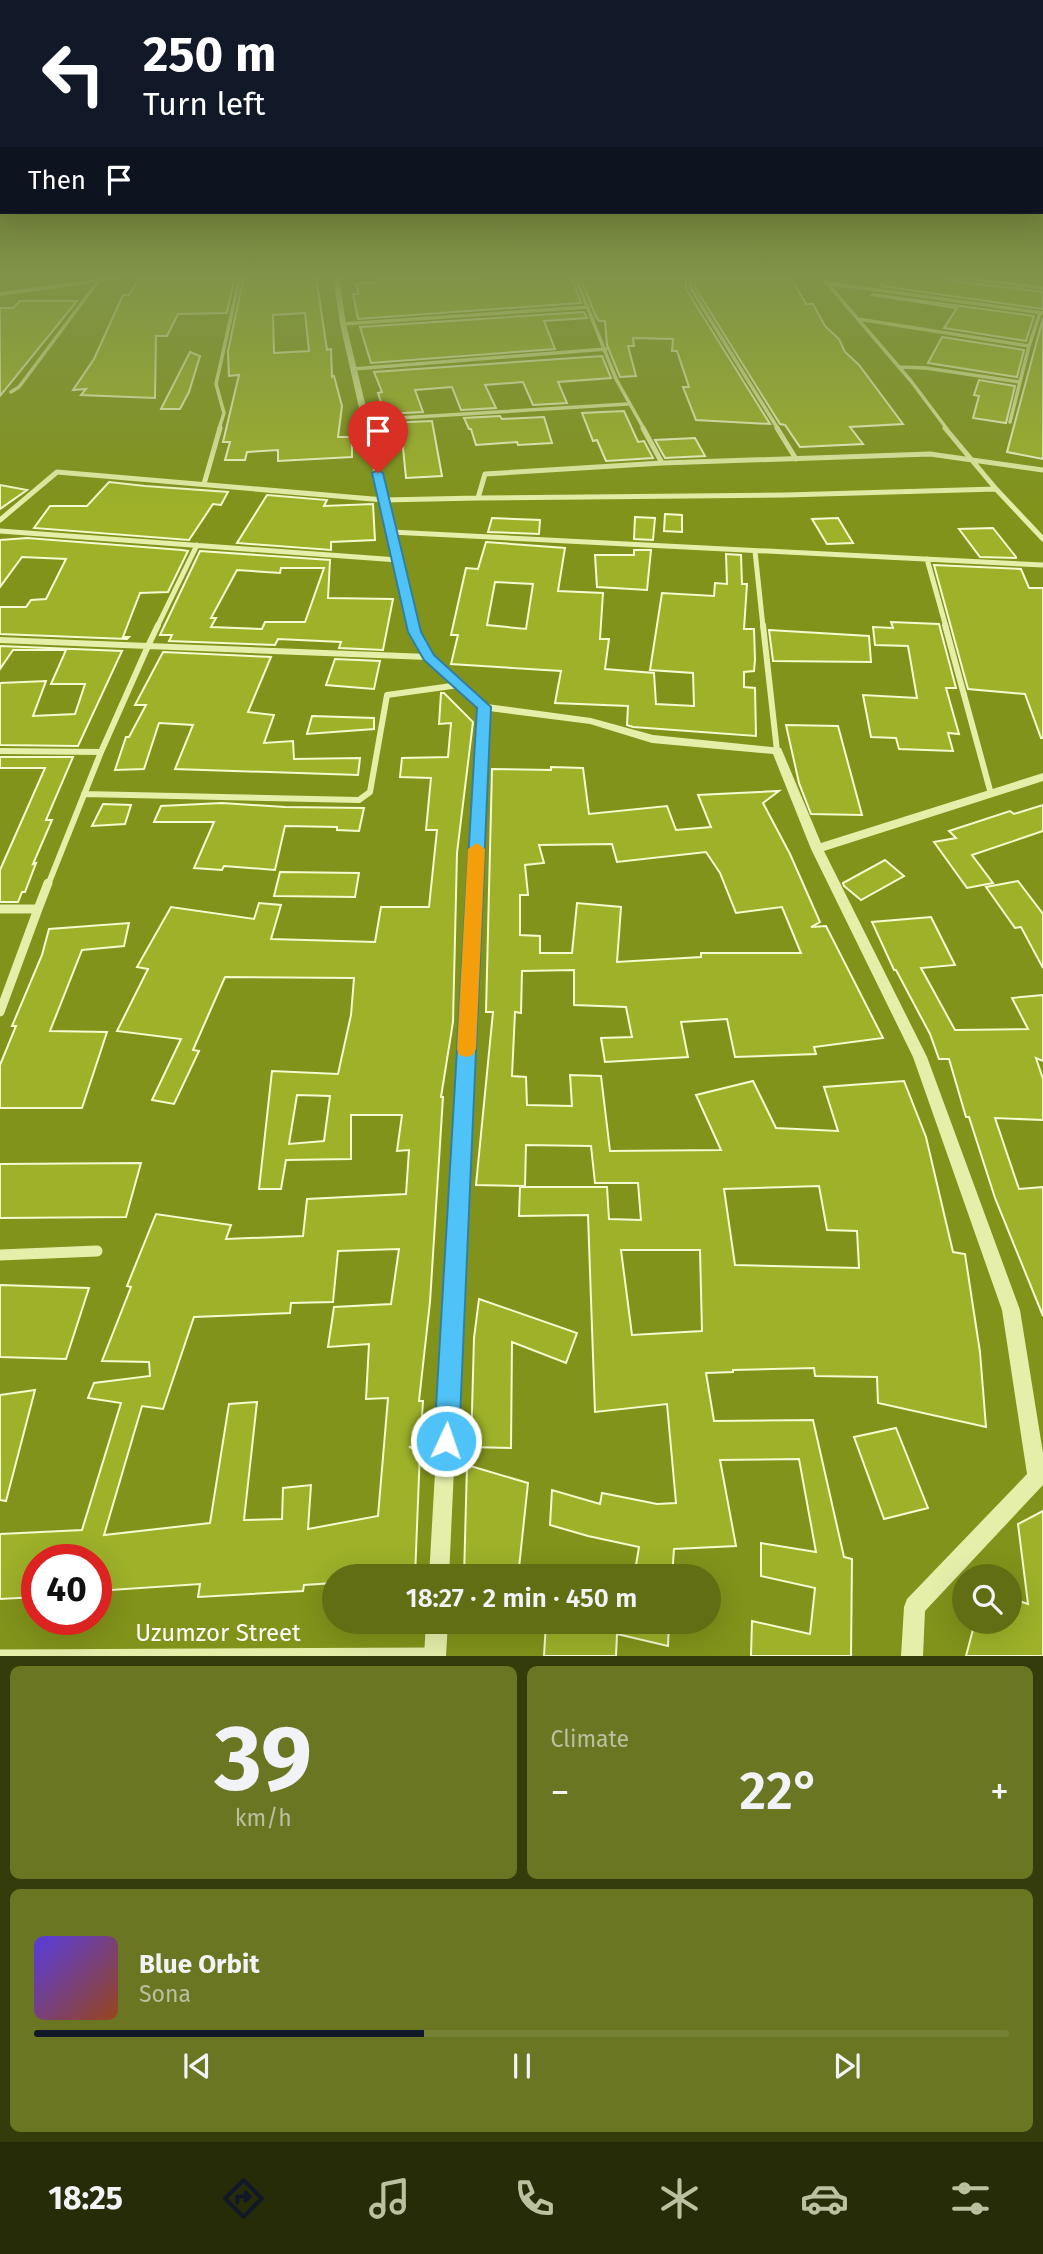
<!DOCTYPE html>
<meta charset="utf-8">
<style>
body{margin:0;font-family:"Fira Sans",sans-serif;background:#6a7622;color:#f1f3f6;height:100vh;display:flex;flex-direction:column;font-size:26px;white-space:nowrap}
*{box-sizing:border-box;margin:0}
p{font-size:23px;color:#bac0a0}
.icon{flex:none;width:38px;height:38px;fill:none;stroke:currentColor;stroke-width:2;stroke-linecap:round;stroke-linejoin:round}
.map{position:relative;height:1656px;overflow:hidden}
.panel{display:flex;flex-direction:column;gap:10px;padding:10px;background:#353c0b;flex:1}
.panel>*{flex:none}
.guide{position:absolute;left:0px;top:0px;width:1043px;height:214px;box-shadow:0 7px 28px #0002;background:#111827;color:#fff;overflow:hidden}
.buttons{position:absolute;left:952px;top:1564px;display:grid;gap:14px}
.buttons a{display:grid;place-items:center;width:70px;height:70px;border-radius:50%;background:#616e14;box-shadow:0 7px 28px #0002;font-size:35px}
.speed{position:absolute;left:21px;top:1544px;display:flex;gap:14px;font-size:35px;font-weight:700;text-align:center}
.speed>*{display:grid;place-content:center;width:91px;height:91px;border-radius:50%;background:#616e14;box-shadow:0 7px 28px #0002;line-height:1}
.speed .limit{border:10px solid #d22;background:#fff;color:#111}
.pin{position:absolute;display:grid;place-items:center;width:60px;height:60px;color:#fff;margin:-72px -30px;border-radius:50% 50% 50% 0;rotate:-45deg;box-shadow:0 0 7px #0007}
.pin .icon{rotate:45deg}
.me{position:absolute;width:77px;margin:-38px;rotate:3deg;stroke-linejoin:round;filter:drop-shadow(0 0 5px #0008)}
.turn{display:flex;align-items:center;gap:24px;height:147px;padding:0 28px;font-size:32px}
.turn .icon{width:91px;height:91px;stroke-width:2.5}
.turn b{display:block;font-size:49px;line-height:60px}
.then{display:flex;align-items:center;height:66px;padding:0 28px;background:#0003;gap:14px;font-size:26px}
.big{font-size:52px;font-weight:600;line-height:1.1}
.panel .tile{flex:1;display:flex;flex-direction:column;justify-content:center;gap:10px;min-width:0;padding:0 24px;border-radius:10px;background:#6a7622}
.panel .dial{align-items:center;gap:0}
.dial b{font-size:91px;line-height:1}
.song{display:flex;align-items:center;gap:21px}
.cover{width:84px;height:84px;border-radius:10px;background:linear-gradient(135deg,hsl(250 70% 55%),hsl(20 70% 35%))}
.played{height:7px;border-radius:4px;background:linear-gradient(90deg,#111827 40%,#758134 40%)}
.keys{display:flex;justify-content:space-around;direction:ltr}
.heat{display:flex;justify-content:space-between;align-items:center;font-size:38px;direction:ltr}
.panel .tiles{flex:1;display:grid;gap:10px;grid-template-columns:1fr 1fr}
.tile:last-child{grid-column:span 2}
.trip{position:absolute;left:322px;top:1564px;width:399px;height:70px;border-radius:35px;background:#616e14;box-shadow:0 7px 28px #0002;font-weight:600;line-height:70px;text-align:center}
.tab-bar{display:flex;height:112px;justify-content:space-around;align-items:center;background:#272c08;color:#bac0a0}
.tab-bar .icon{width:49px;height:49px}
.tab-bar .selected{color:#111827}
.tab-bar b{font-size:32px;color:#f1f3f6}
.map>svg:first-child{display:block}
</style>
<div class="map">
<svg width="1043" height="1656" viewBox="0 0 1043 1656">
<rect width="100%" height="100%" fill="#81931a"/>
<path fill="#9eb129" stroke="#f5fbd0" stroke-width="2" fill-rule="evenodd" d="M235,276l-8,37 -49,1 -11,22h-11l-1,62 -74,-3 5,-6 -13,1 21,-31 29,-64h6l9,-16 6,-2z
M244,276h72l11,74 4,-1 1,28 2,-1 8,30 -4,31h14v20l-74,4v-11l-31,2 -2,8h-20l5,-18h-7l16,-67 -10,1 -1,-25zM305,313l4,38 -35,2 -1,-38z
M529,276h42l10,27 -223,16 -5,-25h6l-3,-10 21,-2 -1,-5z
M888,276h56l3,4 96,12v17l-163,-23z
M580,277l106,2v10l84,135 -74,-4 -13,-33h6l-12,-36h-5l1,-12 -40,-1 1,8h-6l8,30 -16,1 -13,-32 -2,-24h-6l-3,-4z
M695,279h97l14,25h7l12,22 14,13 6,13 14,13 44,59 -53,3 13,17 -63,3 -15,-22 -5,-1 -86,-138z
M872,295l1,-1 161,22 -8,25 -82,-13 13,-20z
M20,301h57l-77,95v-88h13z
M584,312l3,6 -43,3 11,28 -184,14 -11,-36z
M1043,318v141l-36,-7z
M942,337l82,13 -7,27 -89,-14z
M190,352l10,4 -11,36 -9,17h-19z
M602,356l9,22 -53,4 9,21 -34,2 -10,-23 -38,3 11,23 -35,2 -9,-23 -37,3 8,22 -38,2 -7,-21 4,-1 -8,-20z
M979,380l36,6 -9,37 -33,-5 6,-22 -5,-1z
M624,411l14,31 6,-1 9,17 -47,3 -9,-21 -4,1 -11,-28z
M500,416l2,3 42,-2 8,26 -34,2 -1,-3 -41,3 -5,-16h-2l-5,-11z
M432,421l10,55 -36,2 -3,-30 -14,1 -3,-26z
M695,438l10,18 -40,2 -10,-18z
M109,482l36,4 83,6 -7,13 -8,-1 -24,36 -155,-12 16,-22h37z
M0,485l27,5 -27,19z
M267,495l60,5 -3,6 49,-2 2,36 -44,2v8l-94,-7z
M665,514l17,1v17l-18,-1z
M635,517l20,1 -2,22 -19,-1z
M492,518l48,2 -1,14 -51,-2z
M838,518l15,25 -26,1 -15,-25z
M993,528l23,29v1l-36,-1 -21,-28z
M27,538l155,12 6,1 -20,41 -28,1 -17,44h6l-2,2 -127,-5v-27h26l5,-7 15,-1 20,-40 -44,-2 -22,30v-47z
M486,542l79,6 -7,43 45,2 -3,46h9l-4,30 49,4 2,31 38,2 -1,-33 -43,-3 12,-77 52,3 1,-13 12,1 -1,-30 15,1 1,29h5l-3,45h10l1,31 -1,11 -10,1v15l11,1 1,48 -123,-9 -6,-2 1,-19 -73,-3 6,-32 -110,-7 7,-29h-7l15,-67 12,1zM495,582l38,2 -7,45 -39,-4z
M634,550h17l-4,40 -50,-3 -2,-32h39z
M200,551l130,9 -2,38 65,1 -10,51 -44,-2 2,-6 -63,-3 -3,6 -106,-4 3,-6h-12zM281,568h43l-19,54h-40l-3,7 -51,-2 5,-9h-5l26,-48 43,3z
M934,565l87,4 8,19h14v150h-2l-16,-44 -57,-5z
M891,622l48,2 17,64h-10l13,46 -11,-1 5,18 -54,-2 -3,-11 -25,-1 -8,-42 54,3 -9,-52 -33,-1 -2,-18 20,1z
M769,630l100,6 2,26 -98,-1z
M0,646l122,5 -44,95 -78,-1v-62l46,-2 -13,35 42,-2 10,-30h-34l15,-34h-53l-13,19z
M163,652l108,5 -23,55 26,3 -10,28 29,-2 1,18 66,-1 -2,17 -183,-6 18,-44 -34,-2 -15,46 -29,1 11,-33h3l17,-32h-11z
M335,659l45,2 -6,28 -48,-4z
M441,693h3l29,29 -16,131 -4,169 -12,75h2l-13,205 -11,99h4l-3,46h-11l11,4 -5,126h-81v6l-30,2 -1,6 -105,6 2,-13 -104,7v-32h-59v38l-37,2v-65l82,-4 39,-127 -33,-5 6,-15 56,-7 -1,-14 -47,-1 29,-74 -4,-1 29,-72 75,11 -5,14 77,-3 4,-37 99,-5 3,-44 -12,1 5,-36h-51v44l-65,1 -5,29h-22l13,-118 66,3 13,-59 3,-37 -129,-1 -32,73 6,1 -25,53 -22,-4 29,-61 -64,-8 31,-62 -11,-2 34,-60 83,12 5,-16 22,2 -10,34 104,3 6,-35h48l8,-77h-11l5,-52 -31,-1 2,-19 46,-1 3,-34 -12,1zM297,1095l33,1 -6,45 -35,3zM399,1249l-8,55 -57,3 -6,40 41,-3 -3,55 22,-1 -10,118 -70,13 3,-44 -28,3 -1,31 -38,1 13,-118 -28,2 -19,119 -106,12 38,-129 21,3 31,-92 96,-4 1,-10 42,-1 5,-51z
M312,716l62,2v11l-67,5z
M786,725l52,1 24,89 -51,-1 -12,-31z
M0,757h73l-27,63h6l-19,44 3,-1 -11,29h-3l-4,10h-18v-32l45,-102h-45z
M551,767l32,1 6,46 78,-8 9,24 35,-3 -13,-32 81,-4 -16,12 27,51 30,68 -9,5 15,-1 57,112 -69,9 2,7 -81,3 -8,-38 -46,3 7,35 -83,5 -4,-24 31,-1 -6,-30 -52,-2v-35l-52,1 -1,42 -6,-1 -3,64 14,1 1,28 45,1 -2,-31 31,1 9,75 111,-1 -25,-55 57,-14 23,47 62,3 -14,-44 80,-6 22,56 27,115 12,2 15,98 6,75 -108,-24 -1,-26 -62,-1 -1,-8 -81,2v2l-27,1 8,48 99,-1 31,137 8,2 -1,97h-100l1,-35 58,13 5,-46 -54,-12v-33l55,9 -17,-93 -79,1 16,86 -62,3 -2,28h-38l5,-30 -51,-11 -38,-11 2,-35 48,14 2,-11 55,11 19,-1 -9,-99 -72,8 -7,-197 -69,1 1,-29h87l2,32 32,1 -3,-37h-43l-4,-37 -65,-1 -1,41 -49,-1 17,-173h-7l6,-243 59,1zM612,844l5,18 89,-10 14,21 16,40 46,-6 19,46h-100v4l-84,5 4,-55 -44,-4 -5,50h-32v-17l-20,-1v-40h8l-3,-30 19,-2 -5,-18zM819,1186l8,44 30,1 2,37 -124,-3 -11,-76zM621,1250h79l2,81 -70,4z
M222,803l63,4 79,1 -5,23 -22,-1v-3l-52,-1 -10,44 -51,-4 -2,4 -28,-2 20,-46h-60l7,-16z
M103,804l28,1 -6,19 -33,2z
M1043,805v26l-71,24 21,28 -26,5 -33,-46 22,-4 -7,-7 61,-20 4,3z
M885,860l19,16 -43,24 -17,-14 -1,-3z
M280,872l79,1 -4,24 -81,-1z
M1018,881l25,33v54l-22,-41 -6,1 -29,-41z
M931,917l24,48 -34,3 34,62 73,-1 -16,-31 31,-3v66l-7,-3 7,21v41l-48,-2 24,71 24,-2v129l-48,-118 -26,-81h-3l-17,-58h-10l-9,-25 -34,-64h-2l-22,-48z
M129,923l-5,23 -42,4 -32,81 57,1 -25,76h-82v-43l16,-39h-4l30,-71 7,-26z
M141,1163l-15,54 -126,1v-54z
M0,1285l89,3 -23,71 -66,-2z
M479,1299l98,34 -11,30 -54,-21 -1,106 -40,-1 3,-109z
M35,1390l-29,111 -6,-1v-105z
M896,1428l32,80 -44,11 -30,-82z
M467,1465l61,18 -10,94h-54z
M1043,1511v145h-77l9,-34h35v-24l18,6 -10,-80z
M546,1622h123l-1,24 -51,-12 -1,22h-72z"/>
<g fill="none" stroke-linecap="round" stroke-linejoin="round">
<path stroke="#e6efaa" stroke-width="3.5" d="M575,276l41,103 28,50
M691,276l-1,11 88,142
M821,276l90,105 36,48
M948,276l95,12
M827,283l216,30
M858,319l171,27 11,-33
M343,324l245,-17
M899,367l27,1 94,14
M353,369l253,-20
M11,392l8,-5 80,-107
M365,420l263,-16
M1010,422l19,-76
M219,429l5,-16 -8,-29 24,-108"/>
<path stroke="#e6efaa" stroke-width="5" d="M643,428l19,35
M777,428l19,31
M945,428l51,61 47,50
M204,484l16,-56
M478,498l308,-3 210,-6
M0,520l57,-48 327,28 94,-2 7,-24 177,-11 268,-9 113,16
M0,531l398,29
M391,532l652,33
M755,551l8,76
M927,559l19,68
M157,627l40,-82"/>
<path stroke="#e6efaa" stroke-width="6" d="M158,625l-10,21 280,11
M763,625l14,126
M945,625l46,169
M0,640l148,6 -47,106 -101,-1
M84,794l275,6 11,-8 17,-97 72,-10
M48,885l53,-133"/>
<path stroke="#e6efaa" stroke-width="9" d="M0,909h38l10,-26
M0,1012l38,-103"/>
<path stroke="#e6efaa" stroke-width="11" d="M0,1255l97,-4
M0,1655l431,-2"/>
<path fill="#e6efaa" fill-rule="evenodd" d="M122,276h20l-142,20v-4z
M333,276h6l7,48 74,308 12,23 55,49 104,14 62,17 128,13 40,95 222,-70v8l-219,70 103,206 93,253 23,143v32l-118,126 -2,45h-22l3,-49 3,-8 120,-125 -25,-164 -89,-253 -102,-208 -38,-95 -121,-11 -62,-19 -101,-13 -40,866h-20l50,-869 -55,-49 -14,-27 -70,-308z
M426,1622h22l-2,34h-22z"/>
</g>
<linearGradient id="sky" x2="0" y2="1"><stop stop-color="#47510e"/><stop offset="0.54" stop-color="#809349"/><stop offset="1" stop-color="#809349" stop-opacity="0"/></linearGradient>
<rect width="1043" height="508" fill="url(#sky)"/>
<path fill="#4fc3f7" stroke="#337fa1" stroke-width="2" d="M378,470l5,3 38,159 13,23 57,52 -32,734 -4,9 -9,4 -8,-4 -4,-9 43,-733 -53,-48 -16,-28 -36,-159z"/>
<path fill="#f59e0b" d="M477,843l8,6 -9,200 -3,6 -7,2 -7,-2 -2,-6 11,-200z"/>
<g text-anchor="middle" dominant-baseline="central" stroke-width="7" stroke-linejoin="round" paint-order="stroke">
<g font-size="24" fill="#fff" stroke="#81931a">
<text x="218" y="1633">Uzumzor Street</text>
</g>
</g>
</svg>
<div class="buttons">
<a><svg class="icon" aria-label="search" viewBox="0 0 24 24"><circle cx="10" cy="10" r="6"/><path d="M15 15l6 6"/></svg></a>
</div>
<div class="speed"><div class="limit">40</div></div>
<div class="pin" style="left:378px;top:473px;background:#d93025"><svg class="icon" aria-label="arrive" viewBox="0 0 24 24"><path d="M6 21V4h12l-3 4 3 4H6"/></svg></div>
<svg class="me" style="left:446px;top:1441px" viewBox="-20 -20 40 40"><circle r="17" fill="#4fc3f7" stroke="#fff" stroke-width="3"/><path d="M0-11L8 9 0 5-8 9z" fill="#fff"/></svg>
<div class="trip">18:27 · 2 min · 450 m</div>
<div class="guide">
<div class="turn"><svg class="icon" aria-label="left" viewBox="0 0 24 24"><path d="M17 20v-9H6M10 6l-5 5 5 5"/></svg><div><b>250 m</b>Turn left</div></div>
<div class="then">Then<svg class="icon" aria-label="arrive" viewBox="0 0 24 24"><path d="M6 21V4h12l-3 4 3 4H6"/></svg></div>
</div>
</div>
<section class="panel">
<div class="tiles">
<div class="tile dial"><b>39</b><p>km/h</p></div>
<div class="tile"><p>Climate</p>
<div class="heat"><a>−</a><b class="big">22°</b><a>+</a></div>
</div>
<div class="tile">
<div class="song"><i class="cover"></i><div><b>Blue Orbit</b><p>Sona</p></div></div>
<div class="played"></div>
<div class="keys"><svg class="icon" aria-label="previous" viewBox="0 0 24 24"><path d="M18 5L8 12l10 7zM5 5v14"/></svg><svg class="icon" aria-label="pause" viewBox="0 0 24 24"><path d="M8 5v14M16 5v14"/></svg><svg class="icon" aria-label="next" viewBox="0 0 24 24"><path d="M6 5l10 7-10 7zM19 5v14"/></svg></div>
</div>
</div>
</section>
<nav class="tab-bar">
<b>18:25</b>
<svg class="icon selected" aria-label="directions" viewBox="0 0 24 24"><path d="M12 3l9 9-9 9-9-9zM9 14v-3h6M13 9l2 2-2 2"/></svg>
<svg class="icon" aria-label="music" viewBox="0 0 24 24"><path d="M9 18V5l10-2v13"/><circle cx="6" cy="18" r="3"/><circle cx="16" cy="16" r="3"/></svg>
<svg class="icon" aria-label="phone" viewBox="0 0 24 24"><path d="M5 4h4l2 5-3 2q2 4 5 5l2-3 5 2v4C11 20 4 13 5 4z"/></svg>
<svg class="icon" aria-label="climate" viewBox="0 0 24 24"><path d="M12 3v18M4 7l16 10M4 17L20 7"/></svg>
<svg class="icon" aria-label="car" viewBox="0 0 24 24"><path d="M5 17H2v-5l4-1 3-4h7l3 4 3 1v5h-3M9 17h6M6 11h13"/><circle cx="7" cy="17" r="2"/><circle cx="17" cy="17" r="2"/></svg>
<svg class="icon" aria-label="filters" viewBox="0 0 24 24"><path d="M4 7h16M4 17h16"/><circle cx="9" cy="7" r="2"/><circle cx="15" cy="17" r="2"/></svg>
</nav>
